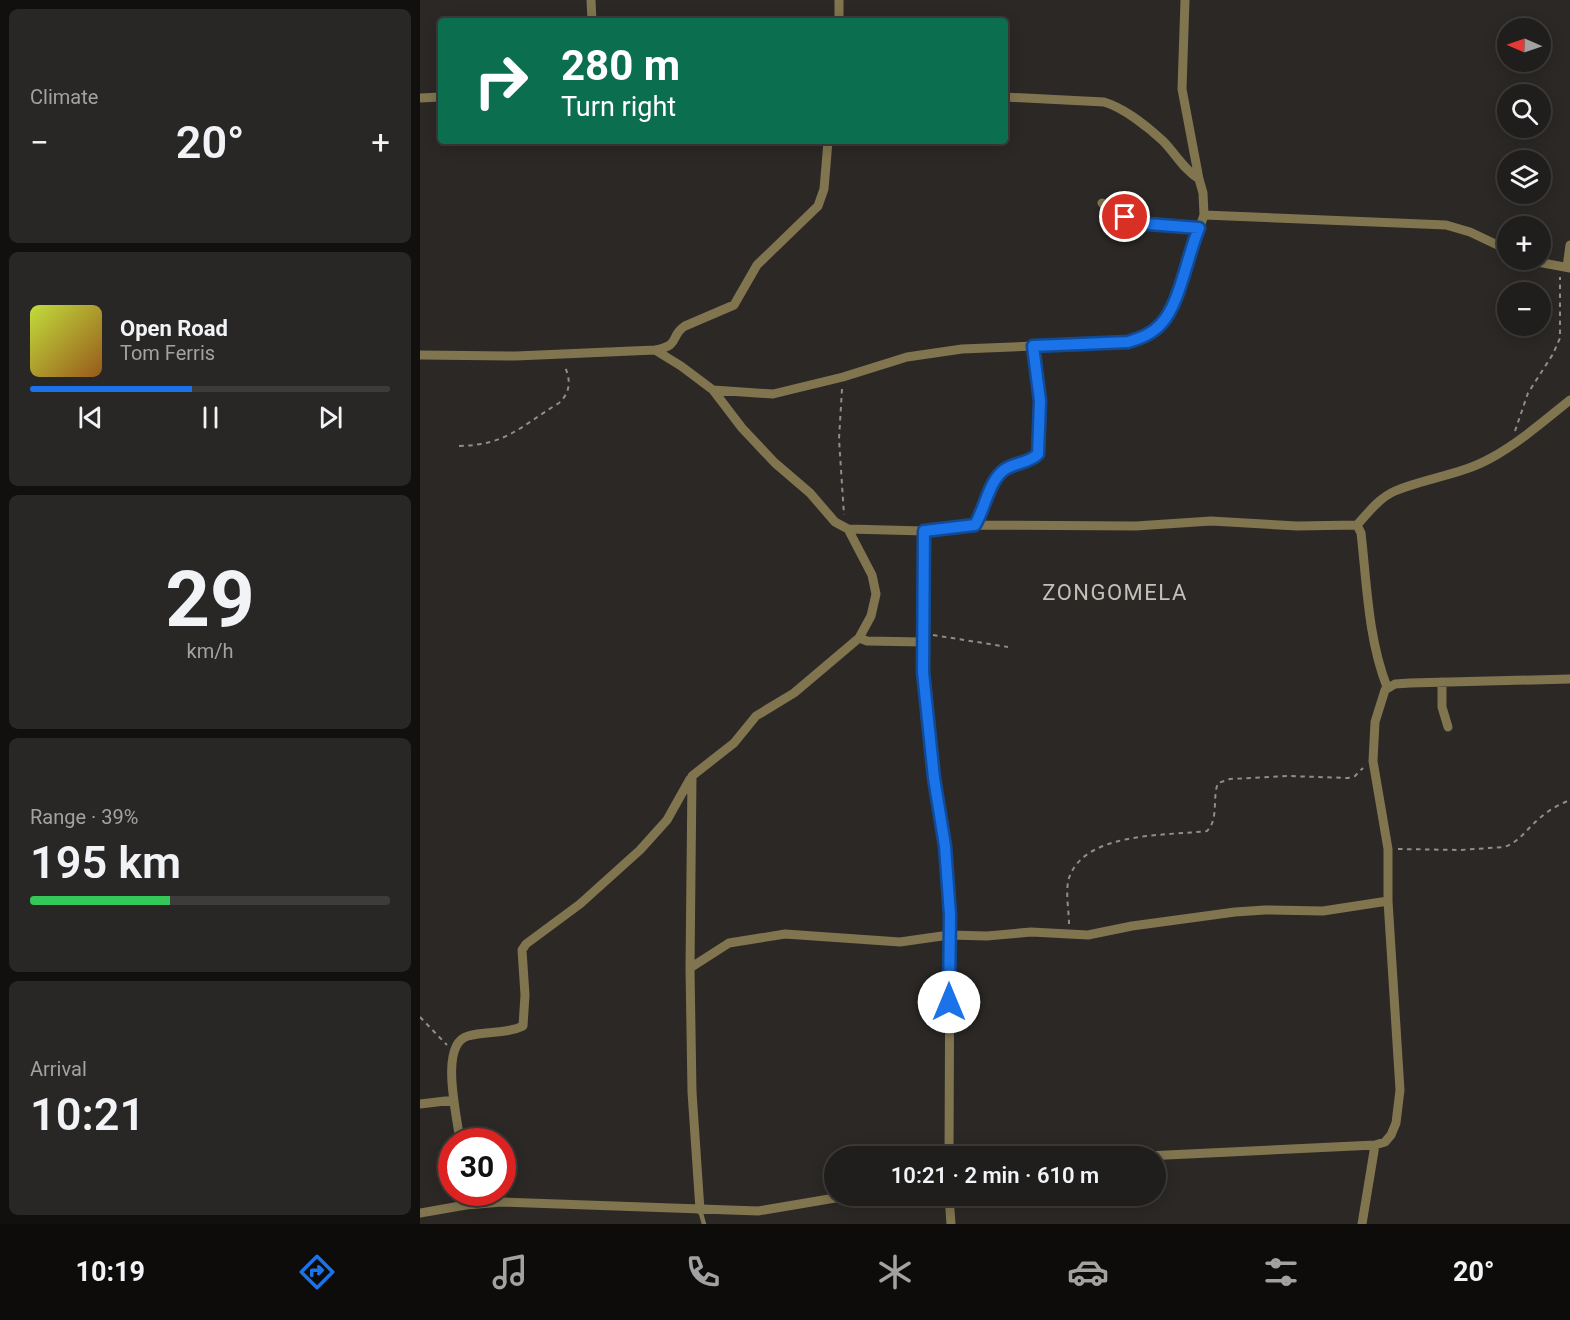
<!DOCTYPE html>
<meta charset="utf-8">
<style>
body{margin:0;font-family:Roboto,sans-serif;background:#282725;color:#f1f3f6;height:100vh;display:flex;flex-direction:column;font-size:22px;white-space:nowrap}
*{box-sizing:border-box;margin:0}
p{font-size:20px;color:#a2a2a3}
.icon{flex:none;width:33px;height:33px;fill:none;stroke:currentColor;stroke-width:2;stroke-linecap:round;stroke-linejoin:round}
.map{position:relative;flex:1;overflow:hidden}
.drawer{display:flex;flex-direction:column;gap:9px;padding:9px;background:#12100f;width:420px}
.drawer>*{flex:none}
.hud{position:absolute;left:18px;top:18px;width:570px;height:126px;border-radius:6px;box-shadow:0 3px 15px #0003,0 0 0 2px #3d3c3b;background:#0b6e4f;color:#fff;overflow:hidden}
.needle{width:39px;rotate:272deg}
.fabs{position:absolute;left:1077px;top:18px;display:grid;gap:12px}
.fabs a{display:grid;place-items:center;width:54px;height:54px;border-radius:50%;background:#201e1c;box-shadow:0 3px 15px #0003,0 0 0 2px #3d3c3b;font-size:30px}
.speed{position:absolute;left:18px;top:1128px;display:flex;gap:12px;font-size:30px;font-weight:700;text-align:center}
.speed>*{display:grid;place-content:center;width:78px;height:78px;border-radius:50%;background:#201e1c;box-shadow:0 3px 15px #0003,0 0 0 2px #3d3c3b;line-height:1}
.speed .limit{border:9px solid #d22;background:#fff;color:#111}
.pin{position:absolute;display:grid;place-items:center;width:51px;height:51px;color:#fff;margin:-26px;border:3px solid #fff;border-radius:50%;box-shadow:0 2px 6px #0007}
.me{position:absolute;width:66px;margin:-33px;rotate:0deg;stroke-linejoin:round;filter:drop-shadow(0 0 4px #0008)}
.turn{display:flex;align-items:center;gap:21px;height:126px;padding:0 24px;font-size:27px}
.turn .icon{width:78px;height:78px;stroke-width:2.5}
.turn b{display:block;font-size:42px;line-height:51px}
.big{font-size:45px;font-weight:600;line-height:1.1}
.drawer .card{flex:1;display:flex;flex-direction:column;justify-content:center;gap:9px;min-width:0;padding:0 21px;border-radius:9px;background:#282725}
.drawer .dial{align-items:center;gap:0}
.dial b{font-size:78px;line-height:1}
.song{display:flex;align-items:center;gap:18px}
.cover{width:72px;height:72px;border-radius:9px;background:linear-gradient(135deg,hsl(70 70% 55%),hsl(30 70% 35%))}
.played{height:6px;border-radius:3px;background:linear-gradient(90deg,#1a73e8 45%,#3d3c3b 45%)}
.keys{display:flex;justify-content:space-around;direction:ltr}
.heat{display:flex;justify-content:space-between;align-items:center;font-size:33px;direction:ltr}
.charge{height:9px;border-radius:4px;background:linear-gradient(90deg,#34c759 39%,#3d3c3b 0)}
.trip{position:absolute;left:404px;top:1146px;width:342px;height:60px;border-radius:30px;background:#201e1c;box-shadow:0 3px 15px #0003,0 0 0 2px #3d3c3b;font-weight:600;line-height:60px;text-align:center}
.menu{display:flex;height:96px;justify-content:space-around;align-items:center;background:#0d0c0b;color:#a2a2a3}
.menu .icon{width:42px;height:42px}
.menu .on{color:#1a73e8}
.menu b{font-size:27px;color:#f1f3f6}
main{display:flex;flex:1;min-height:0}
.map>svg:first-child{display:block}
</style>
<main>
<section class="drawer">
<div class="card"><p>Climate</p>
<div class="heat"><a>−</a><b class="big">20°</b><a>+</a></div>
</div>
<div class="card">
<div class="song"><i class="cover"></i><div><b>Open Road</b><p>Tom Ferris</p></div></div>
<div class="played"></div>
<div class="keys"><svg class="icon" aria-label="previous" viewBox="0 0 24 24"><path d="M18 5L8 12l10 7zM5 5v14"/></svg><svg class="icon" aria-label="pause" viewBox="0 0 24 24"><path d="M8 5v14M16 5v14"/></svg><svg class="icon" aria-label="next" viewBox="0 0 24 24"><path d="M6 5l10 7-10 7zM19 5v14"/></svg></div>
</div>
<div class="card dial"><b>29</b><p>km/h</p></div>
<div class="card"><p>Range · 39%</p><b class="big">195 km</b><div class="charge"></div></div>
<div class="card"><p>Arrival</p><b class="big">10:21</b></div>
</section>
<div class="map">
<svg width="1150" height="1224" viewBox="0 0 1150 1224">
<rect width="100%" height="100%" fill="#2b2825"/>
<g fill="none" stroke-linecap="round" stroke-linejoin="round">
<path stroke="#908d8b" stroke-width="2" stroke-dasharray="4.5 4.5" stroke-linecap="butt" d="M422,389l-3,50 5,76
M1095,431l13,-38 25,-39 7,-16v-61
M39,446c48,-1 62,-20 100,-43 12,-11 12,-24 5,-38
M513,635l75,12
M978,849l62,1 44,-3c16,-5 24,-20 37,-30 8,-7 19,-13 29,-17
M649,924c0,-14 -4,-33 0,-46 16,-47 98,-42 138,-47 12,-12 5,-33 11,-48l12,-4 59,-3 59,2 7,-2 8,-8
M0,1017l27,28"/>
<path stroke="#80754e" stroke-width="4.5" d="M280,1210l4,14"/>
<path stroke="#80754e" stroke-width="9" d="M171,0l1,21
M419,21v-21
M585,97l99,5c20,6 44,25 59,39 13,13 20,28 36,38
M0,98l21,-1
M682,203l29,17 68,9
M784,215l242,10 24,7 38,18
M1107,260l43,8
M1147,267l3,-22
M235,350c27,-5 14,-14 30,-24l49,-21 23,-40 61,-59 6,-17 4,-48
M0,355l96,1 139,-6 26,16 32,24 29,38 33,35 35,30 25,29 13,7 77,2 50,-6 161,1 75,-5 86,5 60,-1 4,8c6,52 7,105 26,154
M293,390l60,4 70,-17 64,-20 55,-8 166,-7c20,-6 31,-15 43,-31l33,-96 -1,-22 -4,-14 -17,-90 3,-89
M555,525c3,-5 7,-11 9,-17 5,-12 6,-24 16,-34 11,-12 31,-8 39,-23l1,-50 -7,-55
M937,525c11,-12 22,-27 38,-34 31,-13 66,-16 96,-33 29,-16 54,-38 79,-58
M505,531l-2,141 11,106 11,68 5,69 -1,241
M439,638l8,3 56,1
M1022,682v25l6,20
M270,968l39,-25 56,-9 115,8 49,-7 38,1 44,-4 57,3 44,-9 103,-14 30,-2 58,1 65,-10
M0,1104l34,-4
M40,1142c-2,-23 -22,-98 8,-106 18,-5 39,-2 55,-10l2,-31 -3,-45 4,-6 54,-40 60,-54 27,-30 23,-41
M726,1156l229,-11 10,-3 6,-7 5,-12 4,-33 -12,-189v-52l-15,-88 2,-39 10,-32 10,-6 15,-1 160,-4
M44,1192l2,13
M529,1196l2,28
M280,1210l-8,-118 -2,-124 2,-192 42,-33 22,-27 38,-23 65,-55 12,-22 5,-22 -4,-19 -24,-46
M0,1213l46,-8 36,-3 256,9 89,-15
M942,1224l13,-79"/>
</g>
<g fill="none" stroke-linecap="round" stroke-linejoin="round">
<defs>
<path id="route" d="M529,1002l1,-87 -5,-69 -11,-68 -11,-106 1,-141 51,-6c10,-17 14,-44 29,-55 11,-8 24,-6 34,-16l2,-53 -7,-55 95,-4c13,-4 24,-8 33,-18 19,-20 26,-68 38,-96l-51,-4 -23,-7"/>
</defs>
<use href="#route" stroke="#114b97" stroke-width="15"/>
<use href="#route" stroke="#1a73e8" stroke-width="10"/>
</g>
<g text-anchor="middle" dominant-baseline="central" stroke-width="4.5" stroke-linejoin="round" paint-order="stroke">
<g font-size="22" letter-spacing="1.5" fill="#c3bfbb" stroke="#2b2825">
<text x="695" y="592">ZONGOMELA</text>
</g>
</g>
</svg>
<div class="fabs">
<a><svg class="needle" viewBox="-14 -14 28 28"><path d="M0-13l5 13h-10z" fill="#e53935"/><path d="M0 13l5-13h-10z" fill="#a2a2a3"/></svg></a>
<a><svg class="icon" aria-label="search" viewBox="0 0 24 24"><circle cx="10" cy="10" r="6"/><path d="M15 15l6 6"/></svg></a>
<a><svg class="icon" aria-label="layers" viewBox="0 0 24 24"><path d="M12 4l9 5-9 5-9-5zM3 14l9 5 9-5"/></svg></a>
<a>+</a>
<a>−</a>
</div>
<div class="speed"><div class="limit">30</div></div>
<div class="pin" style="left:705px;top:217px;background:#d93025"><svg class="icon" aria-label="arrive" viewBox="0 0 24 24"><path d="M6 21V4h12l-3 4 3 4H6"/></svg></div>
<svg class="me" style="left:529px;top:1002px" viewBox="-20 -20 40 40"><circle r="19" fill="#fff"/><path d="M0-13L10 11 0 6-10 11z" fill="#1a73e8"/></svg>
<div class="trip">10:21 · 2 min · 610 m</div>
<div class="hud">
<div class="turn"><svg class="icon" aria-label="right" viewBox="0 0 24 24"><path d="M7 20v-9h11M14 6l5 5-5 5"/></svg><div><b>280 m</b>Turn right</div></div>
</div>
</div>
</main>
<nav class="menu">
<b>10:19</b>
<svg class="icon on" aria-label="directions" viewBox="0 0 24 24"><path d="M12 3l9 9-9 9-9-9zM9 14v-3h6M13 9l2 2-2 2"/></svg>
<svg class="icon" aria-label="music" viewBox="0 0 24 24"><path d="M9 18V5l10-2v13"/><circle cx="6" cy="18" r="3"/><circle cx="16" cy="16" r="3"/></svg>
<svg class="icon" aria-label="phone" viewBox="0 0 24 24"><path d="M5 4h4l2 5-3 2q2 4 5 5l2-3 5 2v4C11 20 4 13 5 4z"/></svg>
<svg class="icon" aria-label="climate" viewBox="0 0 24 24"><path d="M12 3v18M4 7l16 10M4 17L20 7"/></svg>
<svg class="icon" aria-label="car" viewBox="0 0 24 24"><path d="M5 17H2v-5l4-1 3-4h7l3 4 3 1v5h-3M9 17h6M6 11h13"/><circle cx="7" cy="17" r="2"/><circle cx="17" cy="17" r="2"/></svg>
<svg class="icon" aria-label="filters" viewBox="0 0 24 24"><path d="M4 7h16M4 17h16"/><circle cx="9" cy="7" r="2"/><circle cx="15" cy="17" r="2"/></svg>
<b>20°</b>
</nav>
